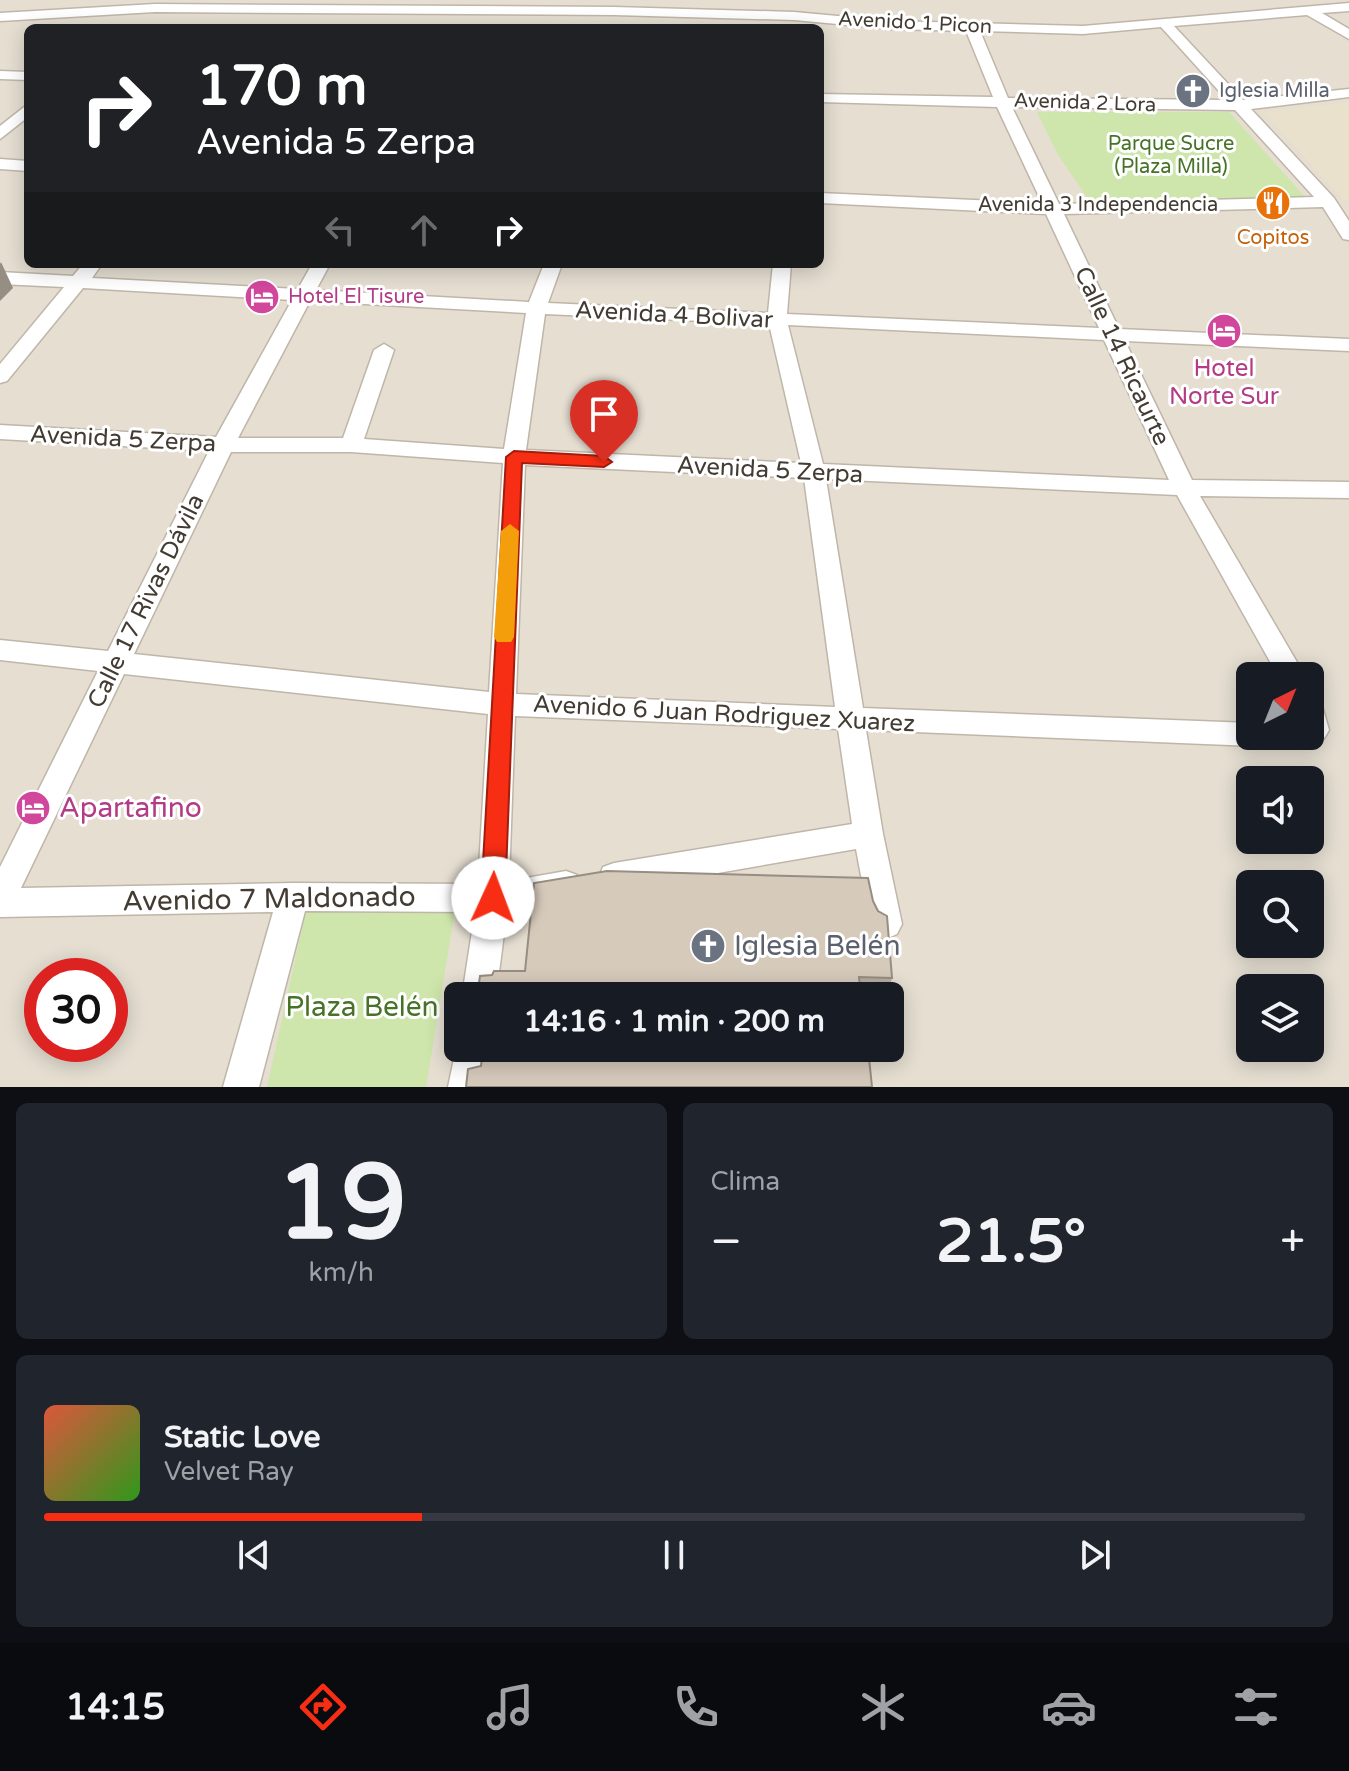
<!DOCTYPE html>
<html lang="es">
<meta charset="utf-8">
<style>
body{margin:0;font-family:"Varela Round",sans-serif;background:#20242c;color:#f1f3f6;height:100vh;display:flex;flex-direction:column;font-size:30px;white-space:nowrap}
*{box-sizing:border-box;margin:0}
p{font-size:26px;color:#9ea1a6}
.icon{flex:none;width:44px;height:44px;fill:none;stroke:currentColor;stroke-width:2;stroke-linecap:round;stroke-linejoin:round}
.map{position:relative;height:1087px;overflow:hidden}
.details{display:flex;flex-direction:column;gap:16px;padding:16px;background:#0d0f14;flex:1}
.details>*{flex:none}
.banner{position:absolute;left:24px;top:24px;width:800px;height:244px;border-radius:12px;box-shadow:0 4px 20px #0003;background:#202124;color:#fff;overflow:hidden}
.needle{width:52px;rotate:43deg}
.buttons{position:absolute;left:1236px;top:662px;display:grid;gap:16px}
.buttons a{display:grid;place-items:center;width:88px;height:88px;border-radius:12px;background:#171b24;box-shadow:0 4px 20px #0003;font-size:40px}
.speed{position:absolute;left:24px;top:958px;display:flex;gap:16px;font-size:40px;font-weight:700;text-align:center}
.speed>*{display:grid;place-content:center;width:104px;height:104px;border-radius:50%;background:#171b24;box-shadow:0 4px 20px #0003;line-height:1}
.speed .limit{border:12px solid #d22;background:#fff;color:#111}
.pin{position:absolute;display:grid;place-items:center;width:68px;height:68px;color:#fff;margin:-82px -34px;border-radius:50% 50% 50% 0;rotate:-45deg;box-shadow:0 0 8px #0007}
.pin .icon{rotate:45deg}
.me{position:absolute;width:88px;margin:-44px;rotate:2deg;stroke-linejoin:round;filter:drop-shadow(0 0 6px #0008)}
.turn{display:flex;align-items:center;gap:28px;height:168px;padding:0 40px;font-size:36px}
.turn .icon{width:104px;height:104px;stroke-width:2.5}
.turn b{display:block;font-size:56px;line-height:68px}
.lanes{display:flex;align-items:center;height:76px;padding:0 40px;background:#0003;justify-content:center;gap:40px;direction:ltr}
.lanes .off{opacity:.35}
.big{font-size:60px;font-weight:700;line-height:1.1}
.details .card{flex:1;display:flex;flex-direction:column;justify-content:center;gap:12px;min-width:0;padding:0 28px;border-radius:12px;background:#20242c}
.details .dial{align-items:center;gap:0}
.dial b{font-size:104px;line-height:1}
.song{display:flex;align-items:center;gap:24px}
.cover{width:96px;height:96px;border-radius:12px;background:linear-gradient(135deg,hsl(10 70% 55%),hsl(110 70% 35%))}
.played{height:8px;border-radius:4px;background:linear-gradient(90deg,#f72d14 30%,#363941 30%)}
.keys{display:flex;justify-content:space-around;direction:ltr}
.heat{display:flex;justify-content:space-between;align-items:center;font-size:44px;direction:ltr}
.details .tiles{flex:1;display:grid;gap:16px;grid-template-columns:1fr 1fr}
.card:last-child{grid-column:span 2}
.trip{position:absolute;left:444px;top:982px;width:460px;height:80px;border-radius:12px;background:#171b24;box-shadow:0 4px 20px #0003;font-weight:700;line-height:80px;text-align:center}
.tabs{display:flex;height:128px;justify-content:space-around;align-items:center;background:#090b0e;color:#9ea1a6}
.tabs .icon{width:56px;height:56px}
.tabs .active{color:#f72d14}
.tabs b{font-size:36px;color:#f1f3f6}
.map>svg:first-child{display:block}
</style>
<div class="map">
<svg width="1349" height="1087" viewBox="0 0 1349 1087">
<rect width="100%" height="100%" fill="#f1ece3"/>
<path fill="#e5ded1" fill-rule="evenodd" d="M0,0h1349v1087h-1349zM28,28h792v236h-792zM1250,676h60v60h-60zM1250,780h60v60h-60zM1250,884h60v60h-60zM42,976h68v68h-68zM1250,988h60v60h-60zM458,996h432v52h-432z"/>
<path fill="#eae1cd" d="M1349,102v99h-5l-80,-89z"/>
<path fill="#cee6ab" d="M1037,112h192l76,85 -216,3 -31,-45z
M307,906l148,4 -29,177h-159z"/>
<g fill="none" stroke-linecap="round" stroke-linejoin="round">
<defs>
<path id="minor" d="M1349,3v8l-27,2 27,16v10l-42,-24 -133,11 69,74 106,-11v8l-98,12 83,89 15,23v19l-6,-1 -20,-32 -259,7 55,115 230,10v12l-224,-10 67,139 157,2v16l-149,-2 105,180h-27l-101,-181 -351,-16 37,229 387,15v13h41l-4,8 -10,3 -411,-17 17,104 19,90 -5,10 -11,5 -11,-5 -5,-10 -14,-75 -242,42 -11,-4 -4,-10 4,-10 11,-4 238,-39 -14,-95 -323,-13 -6,165 57,-10 11,4 4,10 -4,10 -70,15 -11,86h-34l13,-84 -170,-1 -46,176h-36l50,-175 -273,5v-50l98,-196 -98,-11v-20l108,11 101,-200 -209,-12v-14l216,12 76,-137 -209,-12 -76,93 -7,2v-19l64,-77 -64,-3v-12l73,4 10,-12h19l-10,14 206,11 14,-25h18l-14,26 213,12 15,-38h18l-14,39 220,10 5,-49h18l-4,50 312,14 -53,-114 -226,-11v-10l222,10 -45,-96 -177,-5v-8l173,3 -27,-66 -74,-2 -98,-9 -180,-5 -459,-3 -155,9v-8l155,-9 459,3 180,5 98,9 191,5zM1161,27l66,73 -219,-2 -28,-67 103,3zM1012,107l223,3 79,87 -255,7zM310,301l216,12 -22,136 -140,-10 30,-89 -10,-6 -10,6 -31,88h-105zM545,314l224,10 32,139 -275,-13zM788,325l316,15 65,140 -346,-16zM231,452h120l152,11 -14,229 -355,-38zM525,465l279,13 31,229 -319,-13zM124,674l364,40 -10,170 -185,-1 -272,5z
M0,71l28,1v8l-28,-1z
M28,104v13l-28,22v-13z
M0,159l28,2v10l-28,-2z
M1310,696l10,3 9,31c-7,14 -14,18 -29,13l-3,-7h13z
M458,1040v8h31l-5,39h-36z"/>
</defs>
<use href="#minor" stroke="#bfb6a9" stroke-width="3"/>
<use href="#minor" fill="#fff" fill-rule="evenodd"/>
</g>
<path fill="#b8aea1" d="M873,901l5,10 14,67 -5,18h-410l48,-25z"/>
<path fill="#968d83" d="M1,262l12,26 -13,13v-37z"/>
<path fill="#d6cabb" stroke="#968d83" stroke-width="2" d="M607,871l261,7 5,23 5,10 9,5 5,62 -33,-1 2,19h-384l3,-20 12,-1 2,-4h31l9,-88z
M483,1048h385l4,39h-406l2,-18 13,-3z"/>
<path fill="#f72d14" stroke="#a11d0d" stroke-width="2" d="M514,451l90,5 8,6 -8,5 -82,-4 -17,435 -3,7 -9,4 -8,-4 -4,-7 25,-441z"/>
<path fill="#f59e0b" d="M510,524l9,7 -5,106 -3,5h-14l-3,-5 7,-106z"/>
<defs>
<symbol id="church-disc" viewBox="-11 -11 22 22"><circle r="9.5" fill="#6b7280" stroke="#fff"/><path d="M-1.2-6h2.4v3.5h3.3v2.4h-3.3V6h-2.4V-.1h-3.3v-2.4h3.3Z" fill="#fff"/></symbol>
<symbol id="restaurant-disc" viewBox="-11 -11 22 22"><circle r="9.5" fill="#e8710a" stroke="#fff"/><path d="M-5-6h1v4h1v-4h1v4h1v-4h1v5L-1.5 .5V6h-2V.5L-5-1ZM5-6V6H3V1.5H1.5Q1.5-4 5-6Z" fill="#fff"/></symbol>
<symbol id="hotel-disc" viewBox="-11 -11 22 22"><circle r="9.5" fill="#d1479c" stroke="#fff"/><path d="M-6-4.5h1.5V1H6V5H4.5V3h-9V5H-6ZM-4 0a1.8 1.8 0 1 1 3.6 0ZM.5 0V-2.5h3Q6-2.5 6 0Z" fill="#fff"/></symbol>
</defs>
<g fill-rule="evenodd">
<use href="#church-disc" x="1173" y="71" width="40" height="40"/>
<use href="#restaurant-disc" x="1253" y="183" width="40" height="40"/>
<use href="#hotel-disc" x="242" y="277" width="40" height="40"/>
<use href="#hotel-disc" x="1204" y="311" width="40" height="40"/>
<use href="#hotel-disc" x="13" y="788" width="40" height="40"/>
<use href="#church-disc" x="688" y="926" width="40" height="40"/>
</g>
<g text-anchor="middle" dominant-baseline="central" stroke-width="6" stroke-linejoin="round" paint-order="stroke">
<g font-size="20" fill="#433c33" stroke="#fff">
<text transform="translate(915 23) rotate(3)">Avenido 1 Picon</text>
<text transform="translate(1085 103) rotate(2)">Avenida 2 Lora</text>
<text x="1098" y="205">Avenida 3 Independencia</text>
</g>
<g font-size="20" fill="#5b616d" stroke="#fff" text-anchor="start">
<text x="1219" y="91">Iglesia Milla</text>
</g>
<g font-size="20" fill="#477328" stroke="#fff">
<text x="1171" y="144">Parque Sucre<tspan x="1171" dy="23">(Plaza Milla)</tspan></text>
</g>
<g font-size="20" fill="#c56008" stroke="#fff">
<text x="1273" y="238">Copitos</text>
</g>
<g font-size="20" fill="#b23c85" stroke="#fff" text-anchor="start">
<text x="288" y="297">Hotel El Tisure</text>
</g>
<g font-size="24" fill="#433c33" stroke="#fff">
<text transform="translate(674 315) rotate(3)">Avenida 4 Bolivar</text>
<text transform="translate(1122 356) rotate(65)">Calle 14 Ricaurte</text>
<text transform="translate(123 439) rotate(3)">Avenida 5 Zerpa</text>
<text transform="translate(770 470) rotate(3)">Avenida 5 Zerpa</text>
<text transform="translate(146 601) rotate(-64)">Calle 17 Rivas Dávila</text>
<text transform="translate(724 714) rotate(3)">Avenido 6 Juan Rodriguez Xuarez</text>
</g>
<g font-size="24" fill="#b23c85" stroke="#fff">
<text x="1224" y="368">Hotel<tspan x="1224" dy="28">Norte Sur</tspan></text>
</g>
<g font-size="28" fill="#b23c85" stroke="#fff" text-anchor="start">
<text x="59" y="808">Apartafino</text>
</g>
<g font-size="28" fill="#433c33" stroke="#fff">
<text transform="translate(269 899) rotate(-1)">Avenido 7 Maldonado</text>
</g>
<g font-size="28" fill="#5b616d" stroke="#fff" text-anchor="start">
<text x="734" y="946">Iglesia Belén</text>
</g>
<g font-size="28" fill="#477328" stroke="#fff">
<text x="362" y="1007">Plaza Belén</text>
</g>
</g>
</svg>
<div class="buttons">
<a><svg class="needle" viewBox="-14 -14 28 28"><path d="M0-13l5 13h-10z" fill="#e53935"/><path d="M0 13l5-13h-10z" fill="#9ea1a6"/></svg></a>
<a><svg class="icon" aria-label="sound" viewBox="0 0 24 24"><path d="M4 9h4l5-4v14l-5-4H4zM17 9q2 3 0 6"/></svg></a>
<a><svg class="icon" aria-label="search" viewBox="0 0 24 24"><circle cx="10" cy="10" r="6"/><path d="M15 15l6 6"/></svg></a>
<a><svg class="icon" aria-label="layers" viewBox="0 0 24 24"><path d="M12 4l9 5-9 5-9-5zM3 14l9 5 9-5"/></svg></a>
</div>
<div class="speed"><div class="limit">30</div></div>
<div class="pin" style="left:604px;top:462px;background:#d93025"><svg class="icon" aria-label="arrive" viewBox="0 0 24 24"><path d="M6 21V4h12l-3 4 3 4H6"/></svg></div>
<svg class="me" style="left:493px;top:898px" viewBox="-20 -20 40 40"><circle r="19" fill="#fff"/><path d="M0-13L10 11 0 6-10 11z" fill="#f72d14"/></svg>
<div class="trip">14:16 · 1 min · 200 m</div>
<div class="banner">
<div class="turn"><svg class="icon" aria-label="right" viewBox="0 0 24 24"><path d="M7 20v-9h11M14 6l5 5-5 5"/></svg><div><b>170 m</b>Avenida 5 Zerpa</div></div>
<div class="lanes"><svg class="icon off" aria-label="left" viewBox="0 0 24 24"><path d="M17 20v-9H6M10 6l-5 5 5 5"/></svg><svg class="icon off" aria-label="ahead" viewBox="0 0 24 24"><path d="M12 20V5M6 11l6-6 6 6"/></svg><svg class="icon" aria-label="right" viewBox="0 0 24 24"><path d="M7 20v-9h11M14 6l5 5-5 5"/></svg></div>
</div>
</div>
<section class="details">
<div class="tiles">
<div class="card dial"><b>19</b><p>km/h</p></div>
<div class="card"><p>Clima</p>
<div class="heat"><a>−</a><b class="big">21.5°</b><a>+</a></div>
</div>
<div class="card">
<div class="song"><i class="cover"></i><div><b>Static Love</b><p>Velvet Ray</p></div></div>
<div class="played"></div>
<div class="keys"><svg class="icon" aria-label="previous" viewBox="0 0 24 24"><path d="M18 5L8 12l10 7zM5 5v14"/></svg><svg class="icon" aria-label="pause" viewBox="0 0 24 24"><path d="M8 5v14M16 5v14"/></svg><svg class="icon" aria-label="next" viewBox="0 0 24 24"><path d="M6 5l10 7-10 7zM19 5v14"/></svg></div>
</div>
</div>
</section>
<nav class="tabs">
<b>14:15</b>
<svg class="icon active" aria-label="directions" viewBox="0 0 24 24"><path d="M12 3l9 9-9 9-9-9zM9 14v-3h6M13 9l2 2-2 2"/></svg>
<svg class="icon" aria-label="music" viewBox="0 0 24 24"><path d="M9 18V5l10-2v13"/><circle cx="6" cy="18" r="3"/><circle cx="16" cy="16" r="3"/></svg>
<svg class="icon" aria-label="phone" viewBox="0 0 24 24"><path d="M5 4h4l2 5-3 2q2 4 5 5l2-3 5 2v4C11 20 4 13 5 4z"/></svg>
<svg class="icon" aria-label="climate" viewBox="0 0 24 24"><path d="M12 3v18M4 7l16 10M4 17L20 7"/></svg>
<svg class="icon" aria-label="car" viewBox="0 0 24 24"><path d="M5 17H2v-5l4-1 3-4h7l3 4 3 1v5h-3M9 17h6M6 11h13"/><circle cx="7" cy="17" r="2"/><circle cx="17" cy="17" r="2"/></svg>
<svg class="icon" aria-label="filters" viewBox="0 0 24 24"><path d="M4 7h16M4 17h16"/><circle cx="9" cy="7" r="2"/><circle cx="15" cy="17" r="2"/></svg>
</nav>
